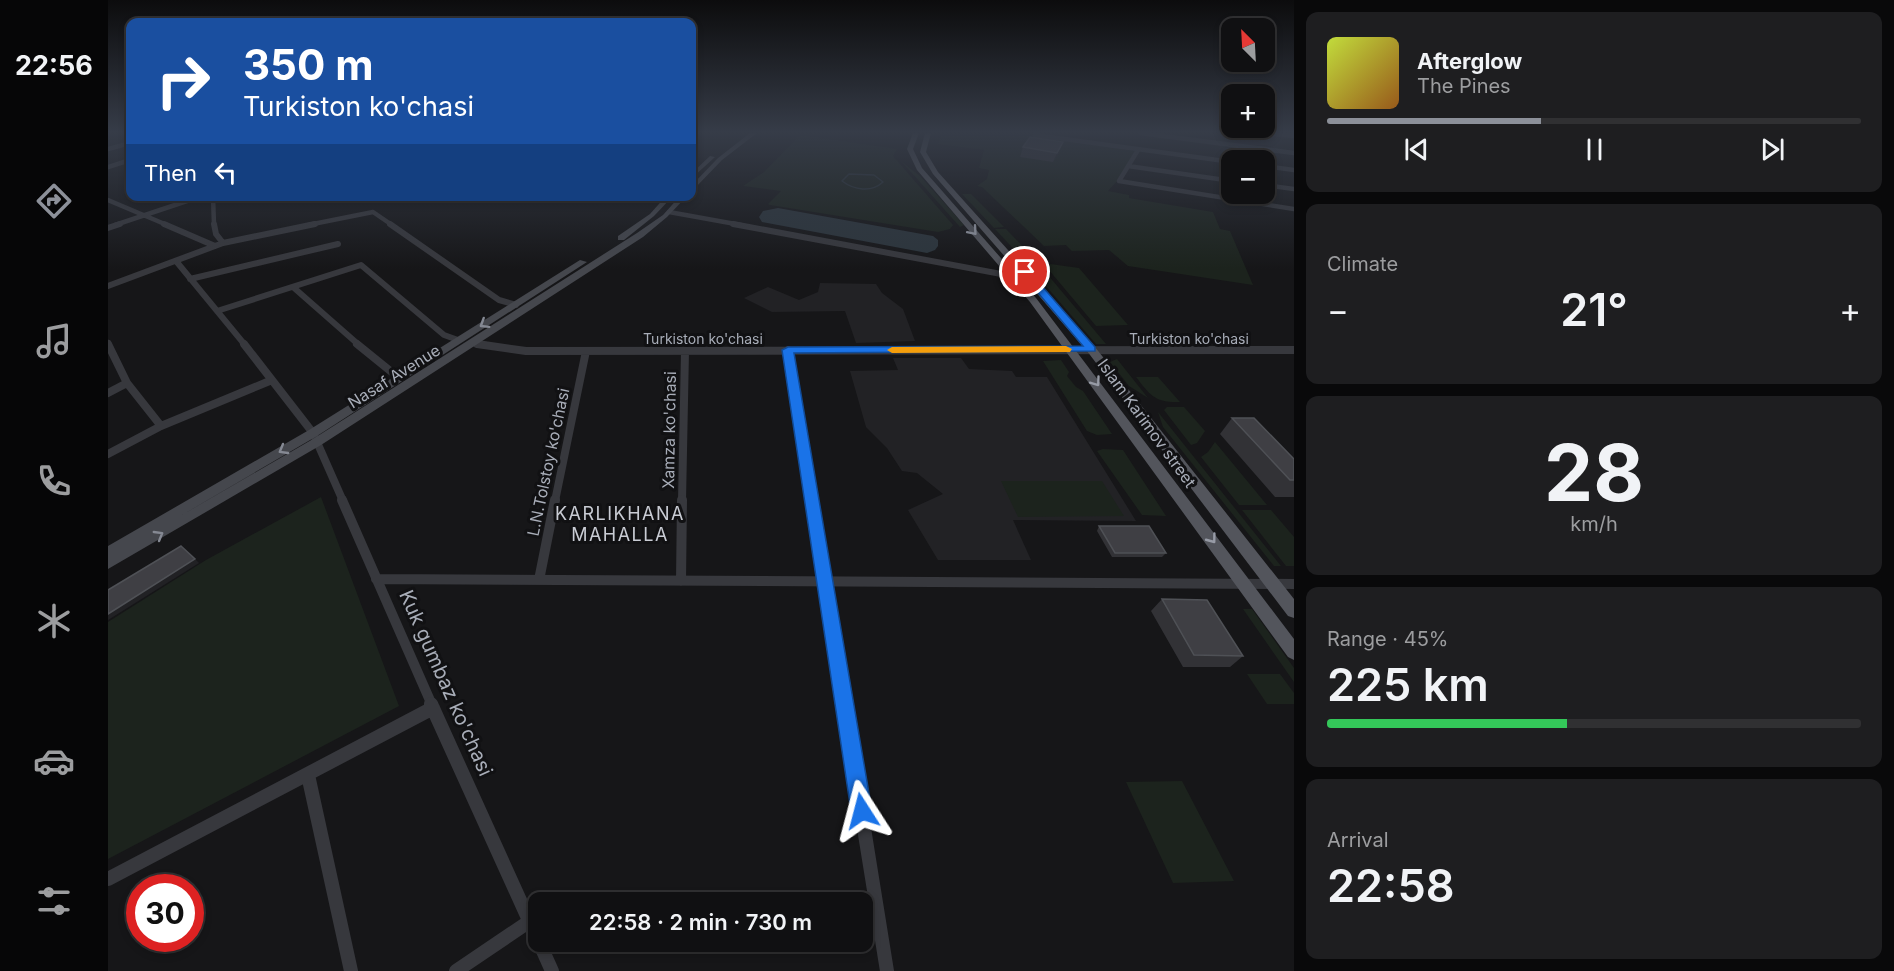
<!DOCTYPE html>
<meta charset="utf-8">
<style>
body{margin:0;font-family:Inter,sans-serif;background:#1e1e20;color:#f1f3f6;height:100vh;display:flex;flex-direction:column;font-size:22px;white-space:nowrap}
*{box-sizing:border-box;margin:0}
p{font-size:20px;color:#9c9d9f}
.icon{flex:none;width:33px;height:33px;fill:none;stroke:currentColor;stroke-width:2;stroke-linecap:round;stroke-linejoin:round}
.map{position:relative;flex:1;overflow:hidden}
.panel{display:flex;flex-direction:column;gap:12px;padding:12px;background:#09090a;width:600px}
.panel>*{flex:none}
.banner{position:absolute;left:18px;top:18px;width:570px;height:183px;border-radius:12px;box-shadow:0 3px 9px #0003,0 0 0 2px #303032;background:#1a4fa0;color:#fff;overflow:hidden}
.needle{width:39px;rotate:336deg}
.fabs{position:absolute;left:1113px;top:18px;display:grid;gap:12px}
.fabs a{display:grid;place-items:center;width:54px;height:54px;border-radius:12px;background:#101012;box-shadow:0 3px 9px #0003,0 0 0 2px #303032;font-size:30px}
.speed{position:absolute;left:18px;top:874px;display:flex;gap:12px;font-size:30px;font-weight:700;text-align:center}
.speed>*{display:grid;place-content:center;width:78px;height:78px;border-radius:50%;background:#101012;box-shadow:0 3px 9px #0003,0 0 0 2px #303032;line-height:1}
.speed .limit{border:9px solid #d22;background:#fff;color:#111}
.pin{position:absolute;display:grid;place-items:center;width:51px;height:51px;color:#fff;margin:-26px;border:3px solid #fff;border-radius:50%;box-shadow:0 2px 6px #0007}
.me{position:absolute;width:66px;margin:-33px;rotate:351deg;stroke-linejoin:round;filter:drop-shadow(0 0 4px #0008)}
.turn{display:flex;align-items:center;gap:21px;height:126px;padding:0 18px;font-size:27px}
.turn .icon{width:78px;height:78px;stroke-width:2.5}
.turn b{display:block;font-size:42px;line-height:51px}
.then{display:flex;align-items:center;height:57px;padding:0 18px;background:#0003;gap:12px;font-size:22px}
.big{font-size:45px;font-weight:600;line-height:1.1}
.panel .tile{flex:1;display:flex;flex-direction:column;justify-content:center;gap:9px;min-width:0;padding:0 21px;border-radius:12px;background:#1e1e20}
.panel .dial{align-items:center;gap:0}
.dial b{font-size:78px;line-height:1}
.song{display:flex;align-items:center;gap:18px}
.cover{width:72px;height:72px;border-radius:9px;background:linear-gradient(135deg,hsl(70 70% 55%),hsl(30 70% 35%))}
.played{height:6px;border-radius:3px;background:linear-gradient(90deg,#8c9099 40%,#303032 40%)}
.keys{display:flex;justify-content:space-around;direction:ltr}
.heat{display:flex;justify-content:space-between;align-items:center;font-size:33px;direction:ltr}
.charge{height:9px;border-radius:4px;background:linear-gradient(90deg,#34c759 45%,#303032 0)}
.trip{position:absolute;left:420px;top:892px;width:345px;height:60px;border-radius:12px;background:#101012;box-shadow:0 3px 9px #0003,0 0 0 2px #303032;font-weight:600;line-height:60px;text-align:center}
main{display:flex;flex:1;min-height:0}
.dock{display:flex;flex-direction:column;width:108px;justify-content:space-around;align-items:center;background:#060607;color:#9c9d9f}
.dock .icon{width:42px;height:42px}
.dock .current{color:#8c9099}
.dock b{font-size:27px;color:#f1f3f6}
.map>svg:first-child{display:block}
</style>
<main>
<nav class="dock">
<b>22:56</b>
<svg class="icon current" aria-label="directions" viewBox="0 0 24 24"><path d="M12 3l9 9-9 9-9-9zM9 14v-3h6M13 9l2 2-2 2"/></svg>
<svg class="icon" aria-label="music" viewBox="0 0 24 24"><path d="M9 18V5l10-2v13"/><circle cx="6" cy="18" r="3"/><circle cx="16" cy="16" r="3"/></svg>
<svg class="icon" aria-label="phone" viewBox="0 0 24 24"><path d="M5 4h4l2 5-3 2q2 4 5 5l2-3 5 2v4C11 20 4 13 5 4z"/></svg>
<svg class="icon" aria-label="climate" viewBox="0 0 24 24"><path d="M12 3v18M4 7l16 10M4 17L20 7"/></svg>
<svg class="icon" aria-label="car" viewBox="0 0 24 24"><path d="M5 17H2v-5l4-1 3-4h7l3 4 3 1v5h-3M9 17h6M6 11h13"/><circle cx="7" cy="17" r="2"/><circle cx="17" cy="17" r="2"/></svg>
<svg class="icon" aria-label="filters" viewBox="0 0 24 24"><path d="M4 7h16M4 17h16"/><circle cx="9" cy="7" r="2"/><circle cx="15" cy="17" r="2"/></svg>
</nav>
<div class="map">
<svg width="1186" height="971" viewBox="0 0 1186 971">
<rect width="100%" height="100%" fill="#161618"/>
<path fill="#222225" d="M712,283l56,1 6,9 21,16 12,32 -59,2 -11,-32 -73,1 -28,-14 24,-11 31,13 19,-8z
M785,358h68l8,11 43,2 4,6h31l89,144 -123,-1 18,40h-93l-30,-50 35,-16 -26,-21 -15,-2 -15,-23 -21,-21 -16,-56 48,-1z"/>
<path fill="#1c231d" d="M834,133h91v3l102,15 -17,29 -10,11 21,4v3l84,14 7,17 10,2 23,54 -125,-19 -19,-16 -37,1 -6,-6 -22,1 -62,-59 -5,-1 10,-7 2,-9 -10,-2 5,-18 -46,-6z
M692,135l97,14 -4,7 60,69 -3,4 -12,3 -168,-27 -2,-1 13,-13 -38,-5 21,-14z
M794,162l18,14 44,49 -4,2z
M854,194h9l33,33 -10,1z
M887,229h11l29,30 -14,-2z
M929,262l69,82h-10l-70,-81z
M935,263l36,5 49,57 -32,1z
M1009,359l31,39 -19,-12 -19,-24z
M953,360l8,12 -2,4 9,11 7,4 29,43 -15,1 -10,-4 -44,-70z
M1028,377h22l22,25c-25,1 -30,-7 -44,-25z
M1059,407h17l21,24 -8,12 -6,2 -27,-35z
M1050,412l123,154h-7l-111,-139z
M1107,442l52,63h-28l-38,-48 7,-5z
M995,449l20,1 43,66 -24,-1 -45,-64z
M893,481h101l22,35 -106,1z
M213,497l78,209 -291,153v-237l98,-62z
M1134,510h29l23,27v29h-8z
M1135,609h9l42,59v14z
M1139,674h33l14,19v11h-27z
M1074,781l52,100 -61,2 -47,-101z"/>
<path fill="#2c353c" d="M670,208l155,28 5,4v6l-3,4 -8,3 -165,-31 -3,-5 4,-6z"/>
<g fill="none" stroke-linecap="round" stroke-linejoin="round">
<path stroke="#2c353c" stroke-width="1.5" d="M741,174l25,1 9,7c-12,11 -29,8 -41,-1z"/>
<path stroke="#37383d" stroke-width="4.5" d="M928,133l-1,2 197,27
M1032,133l154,20
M1158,133l28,3
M0,149l22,-6
M1030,150l-19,31 175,28
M1020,166l104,15
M1156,166l30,4
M0,167l22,-7
M1156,185l30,4
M105,196l1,29
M0,200l59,25
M561,212l72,13
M7,225l87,-29
M200,225l65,-13 19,13"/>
<path stroke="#37383d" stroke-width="6" d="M56,224l51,22
M106,224l2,10 7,9
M282,224l109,76 17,5
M625,224l279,52
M0,228l12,-4
M68,261l69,84
M82,279l148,-35
M0,286l115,-43 92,-19
M185,287l66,58
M109,311l144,-46 83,70 14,5
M0,343l1,2
M365,343l14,2"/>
<path stroke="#37383d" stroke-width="8" d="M0,344l19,39 34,43
M136,344l69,89 30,68
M249,344l42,34
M369,344l49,7 768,-1
M680,350l24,151
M0,393l19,-10
M0,454l53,-28 111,-46
M447,501l31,-150
M574,501l3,-150"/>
<path stroke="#37383d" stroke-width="10" d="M234,500l90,205
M704,500l33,205
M268,579l918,5
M431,580l16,-80
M573,581l1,-81"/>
<path stroke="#37383d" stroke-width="14" d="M323,704l107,236
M736,704l43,267
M200,775l43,196
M0,879l325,-171
M431,942l13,29
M348,971l74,-50"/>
<path fill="#45474d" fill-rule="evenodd" d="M642,133h7l-35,27 -28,29 -2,1v-5l26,-27z
M602,156l5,1 -23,21v-5z
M558,196h7l-19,20 -30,24h-6v-4l32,-22z
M572,196h7l-20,21 -24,20 -322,208 -213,124v-23l201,-116 271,-170 7,2 -270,174 -135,79 131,-76 324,-206 26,-18z"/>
<path fill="#53555c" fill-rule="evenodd" d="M805,133h6l-6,16 9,19 114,130 258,341v21l-6,-3 -258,-355 -113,-132 -10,-21z
M817,133h6l-5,19 12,20 157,175 199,252v19l-6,-2 -201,-265 -154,-177 -13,-22z"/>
</g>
<path fill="#323236" d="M915,147l37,4 -7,11 -33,-5z
M1124,418l62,41v38h-19l-55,-63z
M991,526l67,27 -4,4h-50l-15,-26z
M1054,599l81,57 -13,11h-47l-32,-56z"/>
<path fill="#212124" d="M955,142l-3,9 -7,11 4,-9z
M87,559l4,4 -91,57v-6z"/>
<path fill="#3f3f44" stroke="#4f5156" stroke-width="1.5" d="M922,137l33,5 -6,11 -34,-6z
M1124,418h22l40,41v21h-4z
M991,526h50l17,27h-51z
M73,546l14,13 -87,55v-24z
M1054,599l45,1 36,56 -49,-1z"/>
<defs><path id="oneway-chevron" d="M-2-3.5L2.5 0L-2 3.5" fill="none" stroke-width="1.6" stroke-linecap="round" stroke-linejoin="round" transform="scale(1.5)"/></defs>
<g stroke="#979ba6">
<use href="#oneway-chevron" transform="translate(865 231) rotate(49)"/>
<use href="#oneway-chevron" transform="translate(988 382) rotate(54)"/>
<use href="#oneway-chevron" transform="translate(1104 539) rotate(53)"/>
</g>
<g stroke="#858993">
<use href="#oneway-chevron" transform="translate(376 324) rotate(148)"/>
<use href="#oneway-chevron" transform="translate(175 450) rotate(150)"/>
<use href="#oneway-chevron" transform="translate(51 535) rotate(-30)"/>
</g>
<linearGradient id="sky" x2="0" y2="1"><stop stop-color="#0c0c0d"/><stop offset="0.49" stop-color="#363c48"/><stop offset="1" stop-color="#363c48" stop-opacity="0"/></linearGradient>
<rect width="1186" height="269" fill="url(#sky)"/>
<path fill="#1a73e8" stroke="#114b97" stroke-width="1.5" d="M914,270h6l67,77v4l-301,2 78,458 -3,7 -7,3 -8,-3 -3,-7 -69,-461 6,-3 295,-1 -61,-72z"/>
<path fill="#f59e0b" d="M958,346l6,3 -2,3 -178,1 -5,-3 5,-3z"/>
<g text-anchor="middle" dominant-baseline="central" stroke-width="6" stroke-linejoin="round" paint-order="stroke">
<g font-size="14" fill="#a8adb8" stroke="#111113">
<text x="595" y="338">Turkiston ko'chasi</text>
<text x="1081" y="338">Turkiston ko'chasi</text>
</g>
<g font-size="16" fill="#a8adb8" stroke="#111113">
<text transform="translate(286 376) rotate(-32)">Nasaf Avenue</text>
<text transform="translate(1039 423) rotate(54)">Islam Karimov street</text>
<text transform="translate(561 430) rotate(-89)">Xamza ko'chasi</text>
<text transform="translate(440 462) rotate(-78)">L.N.Tolstoy ko'chasi</text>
</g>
<g font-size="18" letter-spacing="1.5" fill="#c9ccd4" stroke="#111113">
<text x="512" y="513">KARLIKHANA<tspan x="512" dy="21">MAHALLA</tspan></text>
</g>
<g font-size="20" fill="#a8adb8" stroke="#111113">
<text transform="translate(338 683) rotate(66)">Kuk gumbaz ko'chasi</text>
</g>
</g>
</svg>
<div class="fabs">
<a><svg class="needle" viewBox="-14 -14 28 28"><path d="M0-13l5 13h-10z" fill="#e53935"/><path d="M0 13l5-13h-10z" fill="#9c9d9f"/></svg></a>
<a>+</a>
<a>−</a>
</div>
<div class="speed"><div class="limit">30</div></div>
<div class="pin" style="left:917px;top:272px;background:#d93025"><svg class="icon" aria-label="arrive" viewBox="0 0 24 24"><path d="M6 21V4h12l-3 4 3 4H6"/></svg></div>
<svg class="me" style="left:754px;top:811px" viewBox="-20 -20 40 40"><path d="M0-17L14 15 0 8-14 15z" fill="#1a73e8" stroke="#fff" stroke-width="4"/></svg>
<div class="trip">22:58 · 2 min · 730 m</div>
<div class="banner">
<div class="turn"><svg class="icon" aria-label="right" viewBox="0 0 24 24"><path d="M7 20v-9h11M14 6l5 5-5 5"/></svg><div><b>350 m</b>Turkiston ko'chasi</div></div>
<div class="then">Then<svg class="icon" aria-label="left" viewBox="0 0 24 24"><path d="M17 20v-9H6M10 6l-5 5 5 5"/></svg></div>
</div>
</div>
<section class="panel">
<div class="tile">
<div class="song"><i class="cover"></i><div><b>Afterglow</b><p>The Pines</p></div></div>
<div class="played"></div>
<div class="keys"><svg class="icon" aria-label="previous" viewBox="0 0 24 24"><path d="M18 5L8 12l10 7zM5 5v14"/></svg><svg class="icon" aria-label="pause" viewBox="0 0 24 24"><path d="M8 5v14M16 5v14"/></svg><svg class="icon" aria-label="next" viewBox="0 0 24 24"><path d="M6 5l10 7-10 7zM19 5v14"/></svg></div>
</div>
<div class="tile"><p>Climate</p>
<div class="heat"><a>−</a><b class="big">21°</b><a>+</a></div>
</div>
<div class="tile dial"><b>28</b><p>km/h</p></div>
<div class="tile"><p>Range · 45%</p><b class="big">225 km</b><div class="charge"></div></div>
<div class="tile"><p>Arrival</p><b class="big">22:58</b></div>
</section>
</main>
